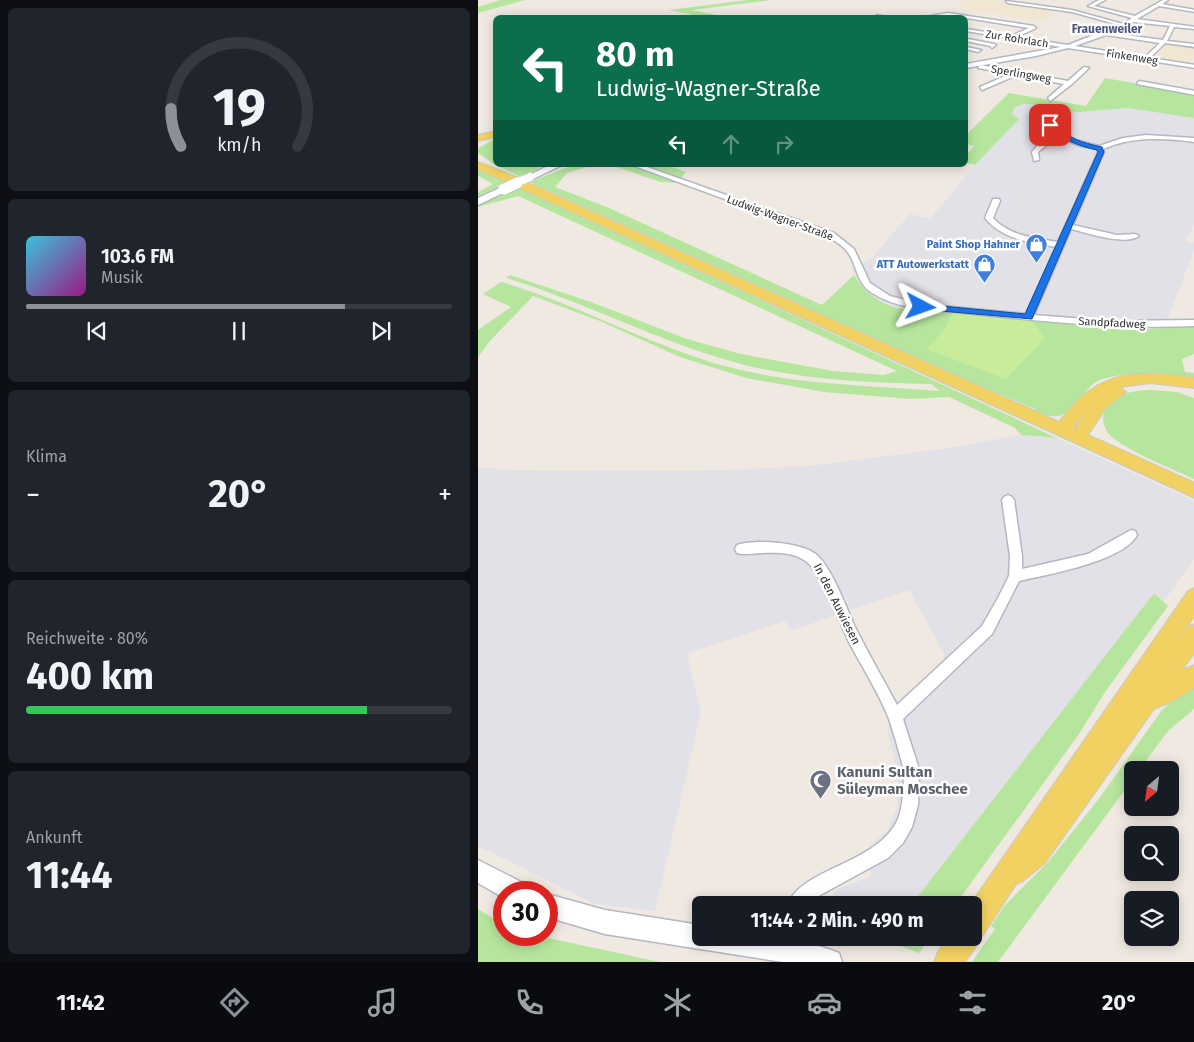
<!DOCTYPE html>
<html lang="de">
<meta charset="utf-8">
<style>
body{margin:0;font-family:"Fira Sans",sans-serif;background:#20242c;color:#f1f3f6;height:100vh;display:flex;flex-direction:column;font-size:19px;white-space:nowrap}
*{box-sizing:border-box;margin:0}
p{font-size:16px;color:#9ea1a6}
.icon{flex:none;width:28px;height:28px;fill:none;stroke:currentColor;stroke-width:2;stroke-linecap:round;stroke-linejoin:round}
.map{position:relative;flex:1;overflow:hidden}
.side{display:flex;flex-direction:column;gap:8px;padding:8px;background:#0d0f14;width:478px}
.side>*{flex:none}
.hud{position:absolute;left:15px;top:15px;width:475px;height:152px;border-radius:8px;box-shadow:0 2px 12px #0003;background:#0b6e4f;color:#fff;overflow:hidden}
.needle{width:32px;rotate:209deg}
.controls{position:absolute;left:646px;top:761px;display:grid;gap:10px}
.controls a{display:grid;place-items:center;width:55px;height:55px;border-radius:8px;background:#171b24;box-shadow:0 2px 12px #0003;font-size:25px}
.speed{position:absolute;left:15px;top:881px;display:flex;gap:10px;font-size:25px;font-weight:700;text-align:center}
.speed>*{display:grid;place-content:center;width:65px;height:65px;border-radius:50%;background:#171b24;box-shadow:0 2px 12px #0003;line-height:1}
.speed .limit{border:8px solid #d22;background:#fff;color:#111}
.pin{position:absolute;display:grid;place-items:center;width:42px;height:42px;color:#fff;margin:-21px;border-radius:10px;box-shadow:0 2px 8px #0006}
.me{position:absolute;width:55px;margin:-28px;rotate:94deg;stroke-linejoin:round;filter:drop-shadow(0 0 4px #0008)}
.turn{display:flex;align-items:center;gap:18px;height:105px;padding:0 20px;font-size:22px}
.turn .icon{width:65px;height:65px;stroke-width:2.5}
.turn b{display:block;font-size:35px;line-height:42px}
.lanes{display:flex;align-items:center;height:48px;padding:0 20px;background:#0003;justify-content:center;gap:25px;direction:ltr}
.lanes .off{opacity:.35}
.big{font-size:38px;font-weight:700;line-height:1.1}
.side .tile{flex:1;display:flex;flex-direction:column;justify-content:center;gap:8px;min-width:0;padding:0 18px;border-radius:8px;background:#20242c}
.side .dial{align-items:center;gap:0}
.dial svg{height:130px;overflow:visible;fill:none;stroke:#363941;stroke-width:7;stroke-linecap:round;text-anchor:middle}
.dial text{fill:#f1f3f6;stroke:none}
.song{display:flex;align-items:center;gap:15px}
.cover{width:60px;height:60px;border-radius:8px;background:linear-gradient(135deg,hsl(190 70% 55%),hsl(310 70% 35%))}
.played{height:5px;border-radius:2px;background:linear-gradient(90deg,#8c9099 75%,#363941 75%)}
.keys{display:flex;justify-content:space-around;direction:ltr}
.heat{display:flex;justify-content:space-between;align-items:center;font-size:28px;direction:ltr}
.charge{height:8px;border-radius:4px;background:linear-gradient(90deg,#34c759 80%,#363941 0)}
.trip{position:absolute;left:214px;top:896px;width:290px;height:50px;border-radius:8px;background:#171b24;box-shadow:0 2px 12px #0003;font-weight:700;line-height:50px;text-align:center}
.menu{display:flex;height:80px;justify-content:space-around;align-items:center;background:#090b0e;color:#9ea1a6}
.menu .icon{width:35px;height:35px}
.menu .current{color:#8c9099}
.menu b{font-size:22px;color:#f1f3f6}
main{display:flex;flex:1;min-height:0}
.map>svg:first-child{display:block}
</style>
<main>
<section class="side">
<div class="tile dial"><svg viewBox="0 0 100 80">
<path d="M14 69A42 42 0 1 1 86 69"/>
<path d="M14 69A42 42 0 0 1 8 46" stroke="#8c9099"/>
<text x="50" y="56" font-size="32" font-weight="700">19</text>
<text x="50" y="72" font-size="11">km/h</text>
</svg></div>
<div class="tile">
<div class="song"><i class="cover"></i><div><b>103.6 FM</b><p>Musik</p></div></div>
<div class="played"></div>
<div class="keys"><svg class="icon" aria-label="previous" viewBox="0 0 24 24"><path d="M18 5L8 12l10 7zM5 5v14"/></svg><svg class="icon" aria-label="pause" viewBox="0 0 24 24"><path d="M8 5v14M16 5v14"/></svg><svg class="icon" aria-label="next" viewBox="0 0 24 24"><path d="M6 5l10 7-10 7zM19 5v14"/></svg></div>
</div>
<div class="tile"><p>Klima</p>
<div class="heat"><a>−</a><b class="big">20°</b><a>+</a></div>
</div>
<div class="tile"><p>Reichweite · 80%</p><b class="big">400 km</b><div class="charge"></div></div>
<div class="tile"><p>Ankunft</p><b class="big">11:44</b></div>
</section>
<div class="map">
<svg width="717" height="962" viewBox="0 0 717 962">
<rect width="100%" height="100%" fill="#efe9e1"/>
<path fill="#e3e1e8" d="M545,104l20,1 12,9 73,-6 66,10v106l-8,17 8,2v8l-31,79 -122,-8 -87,-10 -47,-2 -26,-8 -19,-13 -11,-22 18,-6 41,-47 20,5 45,-54 44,-46 -7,-4 2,-7z
M543,435l36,3 137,63v58l-30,42 -10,-8 -243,312h-88l16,-17 33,-12 -8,-25 24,-21 9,-23 1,-23 -3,-23 -8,-32 16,-34 9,-1 30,-31 3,-8 -36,-65 -119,41 -4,-10 -99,32 14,59 -46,199 -60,-7 -117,-58v-379l30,3 119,1 99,-1 83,-4 133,-17z"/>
<path fill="#f0e6d1" d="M492,0h19l65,9 -11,12 -75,-11 -12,-6z
M690,44l26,4v6l-4,9 -37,-6z"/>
<path fill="#b6e59e" d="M22,0h25l-47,13v-6z
M269,0h24l-79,10 34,7h-22l-35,-7z
M627,78l89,16v24l-66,-10 -73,6 -12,-9 -20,-1 -9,4 -2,6 7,5 -44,46 -9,-2v-7l8,-10 -8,-2v-9l43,-42 77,13z
M17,139v26l-17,-12v-5z
M18,165h50l-26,12z
M95,165h20l-26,8 -12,14 54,21 213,97 32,-30c23,39 60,36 100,37l-10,19 -17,18 118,-10 -14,-19 113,9 50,-2v27l-12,5 3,13 9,1v6c-28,-4 -71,-10 -98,3 -3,1 -6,5 -9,8 -18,19 -22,35 -52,21v-2l-80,-34 -425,-193z
M132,165h56l20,7 -9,11 -16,-1z
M0,168l31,14 -9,4 -3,-1 1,2 -20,9v-4l15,-8 -15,-8z
M40,187l539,251 -36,-3 -6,-7 -66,-31 -38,2 -87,-7 -78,-14 -66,-21 -80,-36 -67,-25 -43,45 -12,16v-27l33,-23 -28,-13 18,-12c73,21 140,59 213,81 74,22 150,22 226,28l-9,-7c-72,-1 -145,-5 -214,-27 -72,-22 -139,-57 -211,-79l4,-3 81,27 96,37 54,15 92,17 51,4 13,-4 -379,-175 -40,11v-3l28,-14z
M671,390l28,2 17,6v81c-19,-9 -72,-30 -85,-45 -5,-6 -8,-17 -4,-25 10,-16 27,-18 44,-19z
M676,593l14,13 -63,86 -26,42 -124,171h-44z
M716,683v26l-26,22 -29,39h-6v9l-135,183h-26l23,-33 -4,-3 14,-21 43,-43 50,-62 64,-90z
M0,909l26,16v10h30l126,27h-182z
M407,938h45l-11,15 -36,-14z"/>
<path fill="#c9ec9a" d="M476,312l77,8 14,19 -39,40 -80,-30 18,-18z"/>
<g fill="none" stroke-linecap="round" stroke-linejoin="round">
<defs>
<path id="street" d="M621,0h6l-11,6 41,10 28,-16h5l-6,4 33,6v2l-36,-6 -22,13 58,8v2l-21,-2 -7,14 28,3v3l-30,-4 -15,15 45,7v3l-127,-20 -32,8 -70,12v-4l95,-17 -95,-16v-2l45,7 18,-8 -81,-13 -30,3 30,-5 86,13 2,2 -19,9 51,8 51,-20 -47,-13 -64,-9 -2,-2 66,9 51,14 9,-6 -44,-12zM655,22l37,4 -7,14 -52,-7zM628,35l54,8 -15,14 -70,-11z
M399,15l9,2v1l-11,-1z
M490,39l26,5 2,1 -4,3 -2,-2 -24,-5z
M488,47l15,3 -3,2 -12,-3z
M502,65l88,16 16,-14 5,1 -17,16 -22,17 -2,-3 16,-14 -47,-9 -35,15 -2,-3 30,-13 -32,-6z
M661,81l56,10v4l-58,-11z
M572,123l25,17 24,6 24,-8 23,-3 49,3v4c-32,-4 -62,-6 -92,7l1,3 -31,73 44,10 18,-1 4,2c-14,10 -51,-3 -68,-7l-37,86 77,6 84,-1v6c-74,3 -147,-4 -221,-12 -33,-4 -70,-2 -100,-20 -17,-9 -16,-26 -25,-40 -5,-8 -14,-13 -21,-17l-196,-72h9l193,68 20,16 16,34 20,13 32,8 104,10 30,-67c-26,-5 -53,-7 -71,-29l8,-19h6l1,2 -7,17c17,18 41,20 65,24l40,-90 -1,-3 -20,-4 -13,-6 -16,5 -10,8 1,8 -5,1 -2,-9 6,-7 22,-8 -12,-11 -1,-1z
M530,495l4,2 2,3 8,56v13l66,-15 43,-24 4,1 2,4c-13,26 -91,40 -118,46l-27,53 -89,85 16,50 -1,36 -6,22 -9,16 -15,15 -75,41 -5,6h-21c16,-38 91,-41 111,-86 5,-11 7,-40 5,-52 -4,-16 -9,-33 -14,-48 -10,-26 -27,-52 -40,-77 -9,-19 -28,-69 -42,-80 -17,-14 -45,-8 -66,-8l-4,-1 -2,-4 2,-4c17,-6 67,-3 81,11 16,17 27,49 37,71 13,26 28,52 42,78l85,-79 16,-28 11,-22 1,-20 -8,-56 2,-3z"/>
<path id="secondary" d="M72,165h12l-29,14 -3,1 -5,-3z
M26,186l3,1v4l-29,14v-7z
M0,860l47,24 3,8h-24v6l-26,-15z
M69,894l58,16 95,15v13c49,0 92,-4 139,15l3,9h-59l-178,-28 -58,-17z"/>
<path id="primary" d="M18,131v6l-18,4v-6z
M0,162l31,12 550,248c10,-12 20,-25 33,-33 31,-21 68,-16 103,-11v10l-44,-5 -31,4 6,5 -21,17 -17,26 107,48v15l-717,-329zM608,412l-11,17 -2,-1z
M717,588v27l-19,28 12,-16 7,-3v28l-13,18 13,-5v22l-20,13 -21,9 -109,154 -22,18 -7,3 -33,51 -5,2 -3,11 -10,14h-31l4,-10 10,-14h25v-33h-3l218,-314z"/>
</defs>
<use href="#street" stroke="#b4b7c1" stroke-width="3"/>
<use href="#secondary" stroke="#b4b7c1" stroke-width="3"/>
<use href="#primary" stroke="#c9c9c9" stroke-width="2"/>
<use href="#street" fill="#fff" fill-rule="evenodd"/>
<use href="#secondary" fill="#fff" fill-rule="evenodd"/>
<use href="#primary" fill="#f2d163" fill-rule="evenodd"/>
<defs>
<path id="secondary-bridge-far1" d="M36,184l16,-7"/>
<path id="secondary-bridge" d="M26,189l13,-6"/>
</defs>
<use href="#secondary-bridge-far1" stroke="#b4b7c1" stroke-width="9" stroke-linecap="butt"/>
<use href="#secondary-bridge" stroke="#b4b7c1" stroke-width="12" stroke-linecap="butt"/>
<use href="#secondary-bridge-far1" stroke="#fff" stroke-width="8"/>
<use href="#secondary-bridge" stroke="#fff" stroke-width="11"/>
</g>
<path fill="#1a73e8" stroke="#114b97" d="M570,124h5c17,15 27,18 49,23l2,5 -72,167 -114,-10v-4l3,-1 104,10 73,-162 -1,-2c-22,-5 -31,-9 -49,-24z"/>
<defs>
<symbol id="shop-pin" viewBox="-11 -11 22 30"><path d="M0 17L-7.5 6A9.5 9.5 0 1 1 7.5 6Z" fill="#3f7fe0" stroke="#fff"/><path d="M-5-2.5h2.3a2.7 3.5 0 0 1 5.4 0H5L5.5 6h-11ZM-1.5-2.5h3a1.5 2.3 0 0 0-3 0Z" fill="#fff"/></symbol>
<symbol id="mosque-pin" viewBox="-11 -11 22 30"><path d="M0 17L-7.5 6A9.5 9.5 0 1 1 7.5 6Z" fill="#6b7280" stroke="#fff"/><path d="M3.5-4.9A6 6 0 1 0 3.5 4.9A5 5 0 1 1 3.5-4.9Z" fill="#fff"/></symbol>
</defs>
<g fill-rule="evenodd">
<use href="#shop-pin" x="546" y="232" width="25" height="34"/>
<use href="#shop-pin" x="494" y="252" width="25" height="34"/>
<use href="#mosque-pin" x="330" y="768" width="25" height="34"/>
</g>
<g text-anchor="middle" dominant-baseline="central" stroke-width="5" stroke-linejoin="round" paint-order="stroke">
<g font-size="11" fill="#2e2e2e" stroke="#fff">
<text transform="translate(539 39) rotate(9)">Zur Rohrlach</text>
<text transform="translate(654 57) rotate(9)">Finkenweg</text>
<text transform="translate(543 74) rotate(10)">Sperlingweg</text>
<text transform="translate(302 218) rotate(20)">Ludwig-Wagner-Straße</text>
<text transform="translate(634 323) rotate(3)">Sandpfadweg</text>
</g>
<g font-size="11" font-weight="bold" fill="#366cbe" stroke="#fff" text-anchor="end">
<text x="542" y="244">Paint Shop Hahner</text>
<text x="491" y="264">ATT Autowerkstatt</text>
</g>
<g font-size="12" font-weight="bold" fill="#4d5680" stroke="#fff">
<text x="629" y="29">Frauenweiler</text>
</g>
<g font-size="12" fill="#2e2e2e" stroke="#fff">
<text transform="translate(359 604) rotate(63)">In den Auwiesen</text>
</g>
<g font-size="15" font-weight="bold" fill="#5b616d" stroke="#fff" text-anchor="start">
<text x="359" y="772">Kanuni Sultan<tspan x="359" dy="17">Süleyman Moschee</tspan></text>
</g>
</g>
</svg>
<div class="controls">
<a><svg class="needle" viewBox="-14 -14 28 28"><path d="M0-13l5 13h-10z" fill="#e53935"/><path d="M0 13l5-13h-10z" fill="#9ea1a6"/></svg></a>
<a><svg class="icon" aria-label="search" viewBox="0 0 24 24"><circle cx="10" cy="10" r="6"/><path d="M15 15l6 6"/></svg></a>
<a><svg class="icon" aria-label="layers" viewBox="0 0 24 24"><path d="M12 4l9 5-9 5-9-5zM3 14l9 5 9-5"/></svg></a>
</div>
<div class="speed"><div class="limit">30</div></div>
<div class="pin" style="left:572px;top:125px;background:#d93025"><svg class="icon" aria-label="arrive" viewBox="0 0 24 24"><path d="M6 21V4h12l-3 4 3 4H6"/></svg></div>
<svg class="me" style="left:443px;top:307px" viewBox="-20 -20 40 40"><path d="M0-17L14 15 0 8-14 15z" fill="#1a73e8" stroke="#fff" stroke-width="4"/></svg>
<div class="trip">11:44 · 2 Min. · 490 m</div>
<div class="hud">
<div class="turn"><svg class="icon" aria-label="left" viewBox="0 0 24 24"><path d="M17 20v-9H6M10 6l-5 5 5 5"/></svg><div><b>80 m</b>Ludwig-Wagner-Straße</div></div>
<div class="lanes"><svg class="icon" aria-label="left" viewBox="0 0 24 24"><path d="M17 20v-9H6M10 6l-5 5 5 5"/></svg><svg class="icon off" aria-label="ahead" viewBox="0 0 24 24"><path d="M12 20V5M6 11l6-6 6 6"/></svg><svg class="icon off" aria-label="right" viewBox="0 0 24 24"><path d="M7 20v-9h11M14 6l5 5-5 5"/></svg></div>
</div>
</div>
</main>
<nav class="menu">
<b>11:42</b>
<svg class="icon current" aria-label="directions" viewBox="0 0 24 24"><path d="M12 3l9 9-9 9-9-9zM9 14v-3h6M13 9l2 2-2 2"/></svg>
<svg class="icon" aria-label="music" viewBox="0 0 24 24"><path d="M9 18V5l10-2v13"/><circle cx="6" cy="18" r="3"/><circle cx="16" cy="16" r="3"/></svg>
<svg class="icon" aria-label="phone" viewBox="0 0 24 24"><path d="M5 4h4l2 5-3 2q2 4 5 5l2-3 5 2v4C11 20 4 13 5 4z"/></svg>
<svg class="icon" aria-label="climate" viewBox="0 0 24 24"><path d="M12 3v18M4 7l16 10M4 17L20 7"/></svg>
<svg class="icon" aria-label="car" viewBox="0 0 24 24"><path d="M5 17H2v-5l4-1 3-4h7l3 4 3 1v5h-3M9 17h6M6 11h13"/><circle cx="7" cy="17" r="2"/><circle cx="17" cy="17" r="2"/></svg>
<svg class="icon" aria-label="filters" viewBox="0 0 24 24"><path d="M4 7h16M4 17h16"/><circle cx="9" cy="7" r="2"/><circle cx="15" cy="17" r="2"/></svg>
<b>20°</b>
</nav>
